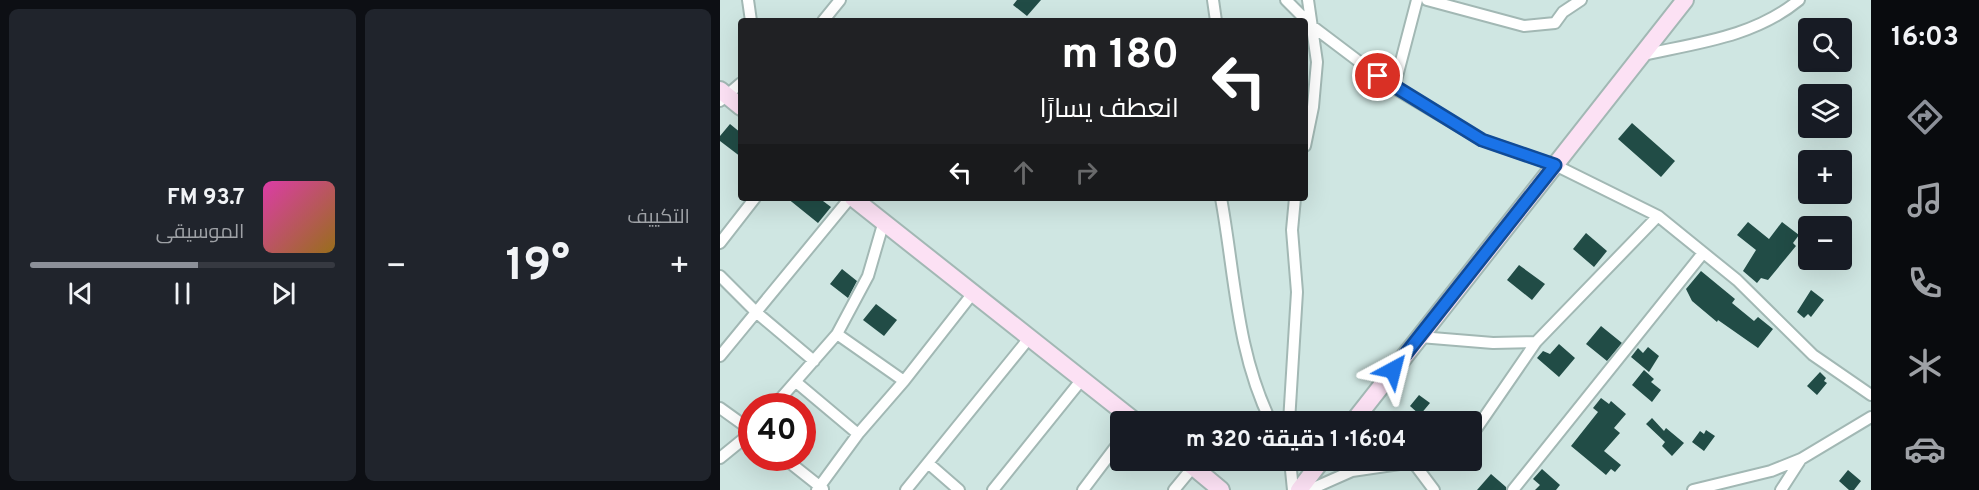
<!DOCTYPE html>
<html lang="ar">
<meta charset="utf-8">
<style>
body{margin:0;font-family:Overpass,Cairo,sans-serif;background:#20242c;color:#f1f3f6;direction:rtl;height:100vh;display:flex;flex-direction:column;font-size:22px;white-space:nowrap}
*{box-sizing:border-box;margin:0}
p{font-size:20px;color:#9ea1a6}
.icon{flex:none;width:33px;height:33px;fill:none;stroke:currentColor;stroke-width:2;stroke-linecap:round;stroke-linejoin:round}
.map{position:relative;flex:1;overflow:hidden;direction:ltr}
.drawer{display:flex;flex-direction:column;gap:9px;padding:9px;background:#0d0f14;width:720px}
.drawer>*{flex:none}
.banner{position:absolute;left:18px;top:18px;width:570px;height:183px;border-radius:6px;box-shadow:0 6px 24px #0002;direction:rtl;background:#202124;color:#fff;overflow:hidden}
.tools{position:absolute;left:1078px;top:18px;display:grid;gap:12px}
.tools a{display:grid;place-items:center;width:54px;height:54px;border-radius:6px;background:#171b24;box-shadow:0 6px 24px #0002;font-size:30px}
.speed{position:absolute;left:18px;top:393px;display:flex;gap:12px;font-size:30px;font-weight:700;text-align:center}
.speed>*{display:grid;place-content:center;width:78px;height:78px;border-radius:50%;background:#171b24;box-shadow:0 6px 24px #0002;line-height:1}
.speed .limit{border:9px solid #d22;background:#fff;color:#111}
.pin{position:absolute;display:grid;place-items:center;width:51px;height:51px;color:#fff;margin:-26px;border:3px solid #fff;border-radius:50%;box-shadow:0 2px 6px #0007}
.me{position:absolute;width:66px;margin:-33px;rotate:38deg;stroke-linejoin:round;filter:drop-shadow(0 0 4px #0008)}
.turn{display:flex;align-items:center;gap:21px;height:126px;padding:0 30px;font-size:27px}
.turn .icon{width:78px;height:78px;stroke-width:2.5}
.turn b{display:block;font-size:42px;line-height:51px}
.lanes{display:flex;align-items:center;height:57px;padding:0 30px;background:#0003;justify-content:center;gap:30px;direction:ltr}
.lanes .off{opacity:.35}
.big{font-size:45px;font-weight:700;line-height:1.1}
.drawer .tile{flex:1;display:flex;flex-direction:column;justify-content:center;gap:9px;min-width:0;padding:0 21px;border-radius:9px;background:#20242c}
.song{display:flex;align-items:center;gap:18px}
.cover{width:72px;height:72px;border-radius:9px;background:linear-gradient(135deg,hsl(320 70% 55%),hsl(40 70% 35%))}
.played{height:6px;border-radius:3px;background:linear-gradient(90deg,#8c9099 55%,#363941 55%)}
.keys{display:flex;justify-content:space-around;direction:ltr}
.heat{display:flex;justify-content:space-between;align-items:center;font-size:33px;direction:ltr}
.drawer .tiles{flex:1;display:grid;gap:9px;grid-template-columns:repeat(2,1fr)}
.trip{position:absolute;left:390px;top:411px;width:372px;height:60px;border-radius:6px;background:#171b24;box-shadow:0 6px 24px #0002;font-weight:700;line-height:60px;text-align:center;direction:rtl}
main{display:flex;flex:1;min-height:0}
.menu{display:flex;flex-direction:column;width:108px;justify-content:space-around;align-items:center;background:#090b0e;color:#9ea1a6}
.menu .icon{width:42px;height:42px}
.menu .selected{color:#8c9099}
.menu b{font-size:27px;color:#f1f3f6}
.map>svg:first-child{display:block}
</style>
<main>
<nav class="menu">
<b>16:03</b>
<svg class="icon selected" aria-label="directions" viewBox="0 0 24 24"><path d="M12 3l9 9-9 9-9-9zM9 14v-3h6M13 9l2 2-2 2"/></svg>
<svg class="icon" aria-label="music" viewBox="0 0 24 24"><path d="M9 18V5l10-2v13"/><circle cx="6" cy="18" r="3"/><circle cx="16" cy="16" r="3"/></svg>
<svg class="icon" aria-label="phone" viewBox="0 0 24 24"><path d="M5 4h4l2 5-3 2q2 4 5 5l2-3 5 2v4C11 20 4 13 5 4z"/></svg>
<svg class="icon" aria-label="climate" viewBox="0 0 24 24"><path d="M12 3v18M4 7l16 10M4 17L20 7"/></svg>
<svg class="icon" aria-label="car" viewBox="0 0 24 24"><path d="M5 17H2v-5l4-1 3-4h7l3 4 3 1v5h-3M9 17h6M6 11h13"/><circle cx="7" cy="17" r="2"/><circle cx="17" cy="17" r="2"/></svg>
</nav>
<div class="map">
<svg width="1151" height="490" viewBox="0 0 1151 490">
<rect width="100%" height="100%" fill="#cfe6e2"/>
<path fill="#214c46" d="M297,0h24l-14,16 -14,-11z
M912,123l43,38 -14,16 -43,-38z
M10,124l11,9v24l-21,-16v-5z
M67,198h32l12,9 -13,16z
M1028,222l21,17 13,-17 17,13 -6,8 3,3 -28,34 -7,-2 -4,5 -14,-12 13,-21 -19,-15z
M866,233l21,18 -13,16 -21,-18z
M799,265l26,19 -13,16 -25,-20z
M122,269l15,12 -9,17 -18,-14z
M981,271l34,28 -3,4 22,18 4,-4 15,12 -15,19 -40,-28 -1,2 -25,-21 -6,-12z
M1091,290l13,10 -13,17 -3,-3 -4,4 -7,-6z
M156,304l21,16 -13,16 -21,-16z
M881,326l21,17 -15,18 -21,-17z
M839,344l16,14 -16,19 -22,-19 6,-7 7,3z
M928,347l11,9 -10,16 -18,-15 7,-9 5,5z
M924,370l10,9 -3,3 10,8 -9,12 -20,-17z
M1100,372l6,6 -2,3 3,2 -10,12 -10,-9z
M699,395l11,8 -10,12 -10,-9z
M881,398l8,6 2,-3 15,13 -12,14 6,5 -16,18 17,14 -6,7 -4,-3 -5,6 -35,-29 27,-34 -5,-4z
M932,418l12,13 2,-3 18,15 -12,13 -10,-10 3,-4 -19,-18z
M986,430l9,6 -11,15 -12,-9 8,-11 4,3z
M822,469l18,16 -4,5h-21l5,-5 -7,-6z
M1128,470l13,11 -7,9h-5l-10,-9z
M771,474l15,13v3h-29z"/>
<g fill="none" stroke-linecap="round" stroke-linejoin="round">
<defs>
<path id="street" d="M28,0l3,21
M493,0l3,21
M566,0l26,26 82,62 88,52 73,25 103,51 79,64 76,75 58,40
M707,0l97,26 31,-3 8,-11 18,-12
M103,21l17,-21
M922,55c55,-12 112,-18 157,-55
M674,88l23,-88
M0,101l21,-18
M585,146l8,-39 4,-45 -9,-62
M501,198c14,76 15,153 50,224
M0,243l35,-45
M0,276l37,37 57,48
M117,334l67,47
M700,337l73,6 43,-1 122,-126
M0,356l130,-158
M76,382l62,52
M54,406l63,-72 31,-58 16,-55
M0,408l32,23
M569,422l8,-130 -5,-62 3,-32
M752,435l64,-93
M0,458l32,-26
M64,458l39,31
M570,460l3,30
M208,463l31,27
M97,490l41,-56 46,-53 69,-88
M186,490l124,-153
M273,490l90,-112
M363,490l37,-49
M454,490l19,-23
M589,490l43,-19 61,-9 21,28
M793,490l190,-237
M973,490l78,-19 30,-12 70,-42
M1061,490l20,-31"/>
<path id="secondary" d="M0,90l21,17
M133,198l283,224
M633,422l332,-422
M465,460l36,30
M579,490l23,-30"/>
</defs>
<use href="#street" stroke="#a2b8b4" stroke-width="14"/>
<use href="#secondary" stroke="#a2b8b4" stroke-width="20"/>
<use href="#street" stroke="#fff" stroke-width="10"/>
<use href="#secondary" stroke="#fce1f4" stroke-width="16"/>
</g>
<g fill="none" stroke-linecap="round" stroke-linejoin="round">
<defs>
<path id="route" d="M658,76l104,64 73,25 -162,205"/>
</defs>
<use href="#route" stroke="#114b97" stroke-width="15"/>
<use href="#route" stroke="#1a73e8" stroke-width="10"/>
</g>
</svg>
<div class="tools">
<a><svg class="icon" aria-label="search" viewBox="0 0 24 24"><circle cx="10" cy="10" r="6"/><path d="M15 15l6 6"/></svg></a>
<a><svg class="icon" aria-label="layers" viewBox="0 0 24 24"><path d="M12 4l9 5-9 5-9-5zM3 14l9 5 9-5"/></svg></a>
<a>+</a>
<a>−</a>
</div>
<div class="speed"><div class="limit">40</div></div>
<div class="pin" style="left:658px;top:76px;background:#d93025"><svg class="icon" aria-label="arrive" viewBox="0 0 24 24"><path d="M6 21V4h12l-3 4 3 4H6"/></svg></div>
<svg class="me" style="left:673px;top:370px" viewBox="-20 -20 40 40"><path d="M0-17L14 15 0 8-14 15z" fill="#1a73e8" stroke="#fff" stroke-width="4"/></svg>
<div class="trip">16:04 · 1 دقيقة · 320 m</div>
<div class="banner">
<div class="turn"><svg class="icon" aria-label="left" viewBox="0 0 24 24"><path d="M17 20v-9H6M10 6l-5 5 5 5"/></svg><div><b>180 m</b>انعطف يسارًا</div></div>
<div class="lanes"><svg class="icon" aria-label="left" viewBox="0 0 24 24"><path d="M17 20v-9H6M10 6l-5 5 5 5"/></svg><svg class="icon off" aria-label="ahead" viewBox="0 0 24 24"><path d="M12 20V5M6 11l6-6 6 6"/></svg><svg class="icon off" aria-label="right" viewBox="0 0 24 24"><path d="M7 20v-9h11M14 6l5 5-5 5"/></svg></div>
</div>
</div>
<section class="drawer">
<div class="tiles">
<div class="tile"><p>التكييف</p>
<div class="heat"><a>−</a><b class="big">19°</b><a>+</a></div>
</div>
<div class="tile">
<div class="song"><i class="cover"></i><div><b>93.7 FM</b><p>الموسيقى</p></div></div>
<div class="played"></div>
<div class="keys"><svg class="icon" aria-label="previous" viewBox="0 0 24 24"><path d="M18 5L8 12l10 7zM5 5v14"/></svg><svg class="icon" aria-label="pause" viewBox="0 0 24 24"><path d="M8 5v14M16 5v14"/></svg><svg class="icon" aria-label="next" viewBox="0 0 24 24"><path d="M6 5l10 7-10 7zM19 5v14"/></svg></div>
</div>
</div>
</section>
</main>
